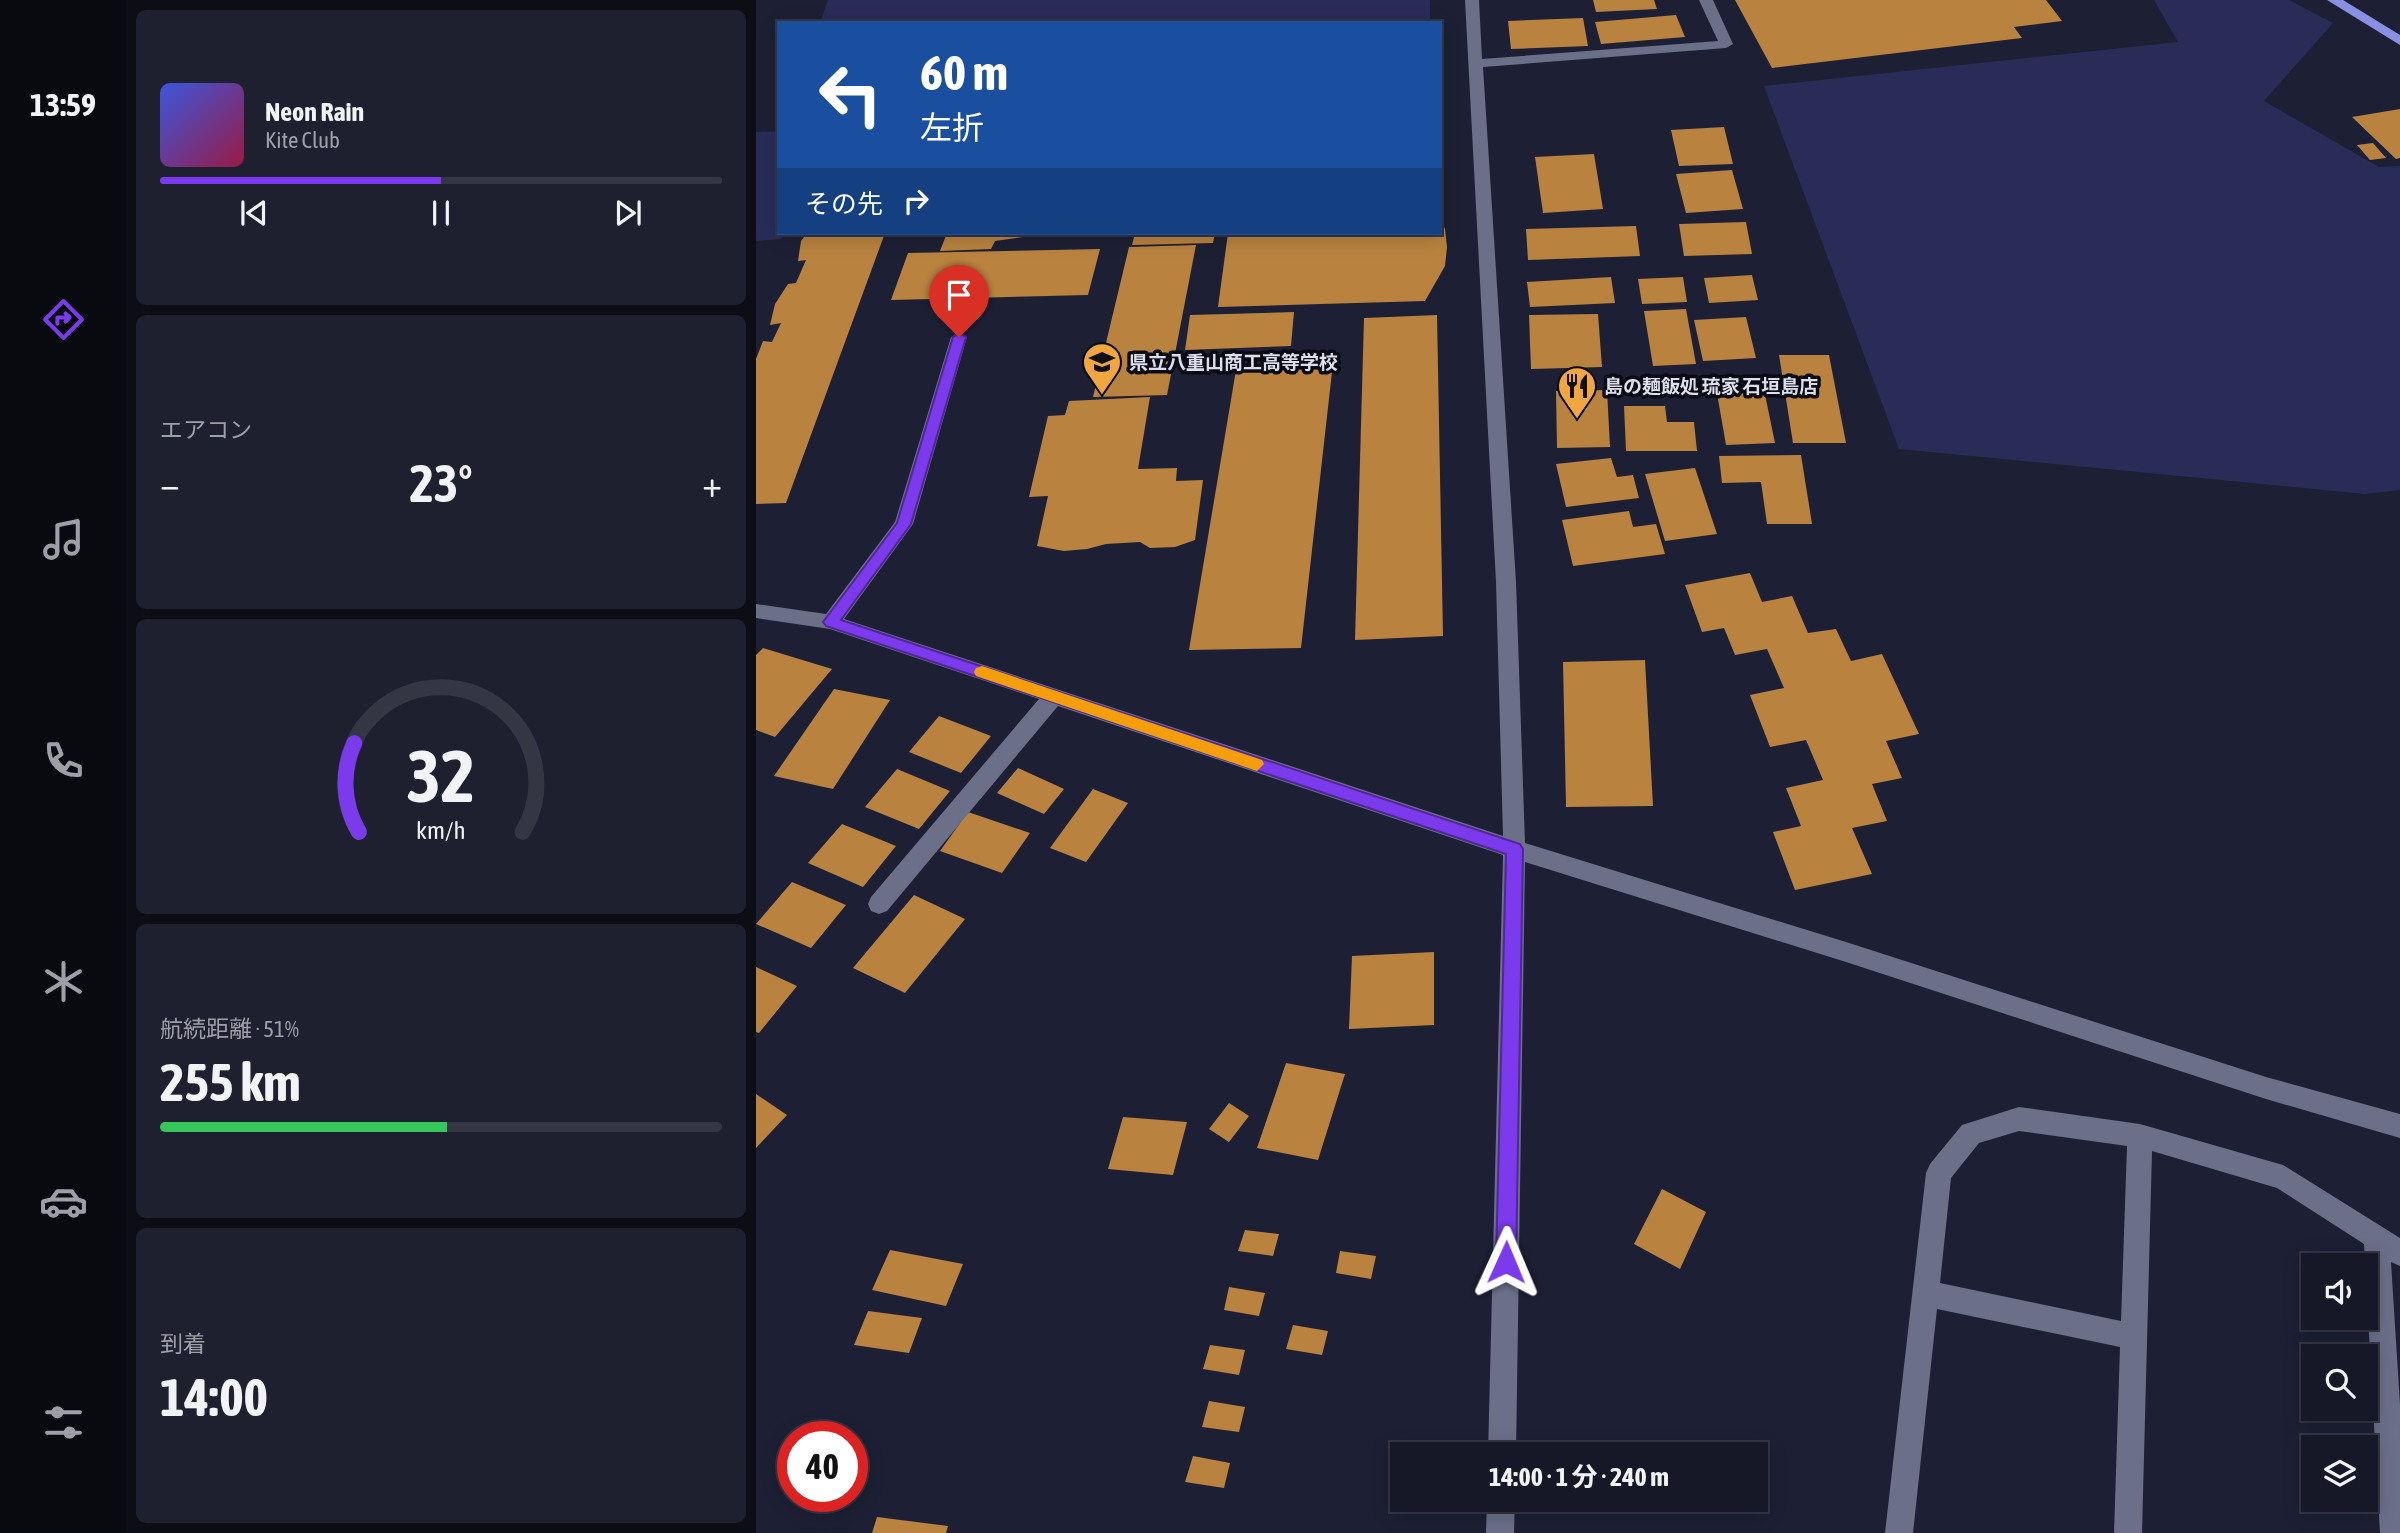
<!DOCTYPE html>
<html lang="ja">
<meta charset="utf-8">
<style>
body{margin:0;font-family:"Asap Condensed","Noto Sans JP",sans-serif;background:#1f202f;color:#f1f3f6;height:100vh;display:flex;flex-direction:column;font-size:26px;white-space:nowrap}
*{box-sizing:border-box;margin:0}
p{font-size:23px;color:#9e9fa7}
.icon{flex:none;width:38px;height:38px;fill:none;stroke:currentColor;stroke-width:2;stroke-linecap:round;stroke-linejoin:round}
.map{position:relative;flex:1;overflow:hidden}
.side{display:flex;flex-direction:column;gap:10px;padding:10px;background:#0c0d15;width:630px}
.side>*{flex:none}
.banner{position:absolute;left:21px;top:21px;width:665px;height:214px;border-radius:0px;box-shadow:0 4px 18px #0003,0 0 0 2px #353644;background:#1a4fa0;color:#fff;overflow:hidden}
.controls{position:absolute;left:1545px;top:1253px;display:grid;gap:14px}
.controls a{display:grid;place-items:center;width:77px;height:77px;border-radius:0px;background:#161727;box-shadow:0 4px 18px #0003,0 0 0 2px #353644;font-size:35px}
.speed{position:absolute;left:21px;top:1421px;display:flex;gap:14px;font-size:35px;font-weight:700;text-align:center}
.speed>*{display:grid;place-content:center;width:91px;height:91px;border-radius:50%;background:#161727;box-shadow:0 4px 18px #0003,0 0 0 2px #353644;line-height:1}
.speed .limit{border:10px solid #d22;background:#fff;color:#111}
.pin{position:absolute;display:grid;place-items:center;width:60px;height:60px;color:#fff;margin:-72px -30px;border-radius:50% 50% 50% 0;rotate:-45deg;box-shadow:0 0 7px #0007}
.pin .icon{rotate:45deg}
.me{position:absolute;width:77px;margin:-38px;rotate:1deg;stroke-linejoin:round;filter:drop-shadow(0 0 5px #0008)}
.turn{display:flex;align-items:center;gap:24px;height:147px;padding:0 28px;font-size:32px}
.turn .icon{width:91px;height:91px;stroke-width:2.5}
.turn b{display:block;font-size:49px;line-height:60px}
.then{display:flex;align-items:center;height:66px;padding:0 28px;background:#0003;gap:14px;font-size:26px}
.big{font-size:52px;font-weight:700;line-height:1.1}
.side .widget{flex:1;display:flex;flex-direction:column;justify-content:center;gap:10px;min-width:0;padding:0 24px;border-radius:10px;background:#1f202f}
.side .dial{align-items:center;gap:0}
.dial svg{height:182px;overflow:visible;fill:none;stroke:#353644;stroke-width:7;stroke-linecap:round;text-anchor:middle}
.dial text{fill:#f1f3f6;stroke:none}
.song{display:flex;align-items:center;gap:21px}
.cover{width:84px;height:84px;border-radius:10px;background:linear-gradient(135deg,hsl(230 70% 55%),hsl(340 70% 35%))}
.played{height:7px;border-radius:4px;background:linear-gradient(90deg,#7c3aed 50%,#353644 50%)}
.keys{display:flex;justify-content:space-around;direction:ltr}
.heat{display:flex;justify-content:space-between;align-items:center;font-size:38px;direction:ltr}
.charge{height:10px;border-radius:5px;background:linear-gradient(90deg,#34c759 51%,#353644 0)}
.trip{position:absolute;left:634px;top:1442px;width:378px;height:70px;border-radius:0px;background:#161727;box-shadow:0 4px 18px #0003,0 0 0 2px #353644;font-weight:700;line-height:70px;text-align:center}
main{display:flex;flex:1;min-height:0}
.tab-bar{display:flex;flex-direction:column;width:126px;justify-content:space-around;align-items:center;background:#090910;color:#9e9fa7}
.tab-bar .icon{width:49px;height:49px}
.tab-bar .selected{color:#7c3aed}
.tab-bar b{font-size:32px;color:#f1f3f6}
.map>svg:first-child{display:block}
</style>
<main>
<nav class="tab-bar">
<b>13:59</b>
<svg class="icon selected" aria-label="directions" viewBox="0 0 24 24"><path d="M12 3l9 9-9 9-9-9zM9 14v-3h6M13 9l2 2-2 2"/></svg>
<svg class="icon" aria-label="music" viewBox="0 0 24 24"><path d="M9 18V5l10-2v13"/><circle cx="6" cy="18" r="3"/><circle cx="16" cy="16" r="3"/></svg>
<svg class="icon" aria-label="phone" viewBox="0 0 24 24"><path d="M5 4h4l2 5-3 2q2 4 5 5l2-3 5 2v4C11 20 4 13 5 4z"/></svg>
<svg class="icon" aria-label="climate" viewBox="0 0 24 24"><path d="M12 3v18M4 7l16 10M4 17L20 7"/></svg>
<svg class="icon" aria-label="car" viewBox="0 0 24 24"><path d="M5 17H2v-5l4-1 3-4h7l3 4 3 1v5h-3M9 17h6M6 11h13"/><circle cx="7" cy="17" r="2"/><circle cx="17" cy="17" r="2"/></svg>
<svg class="icon" aria-label="filters" viewBox="0 0 24 24"><path d="M4 7h16M4 17h16"/><circle cx="9" cy="7" r="2"/><circle cx="15" cy="17" r="2"/></svg>
</nav>
<section class="side">
<div class="widget">
<div class="song"><i class="cover"></i><div><b>Neon Rain</b><p>Kite Club</p></div></div>
<div class="played"></div>
<div class="keys"><svg class="icon" aria-label="previous" viewBox="0 0 24 24"><path d="M18 5L8 12l10 7zM5 5v14"/></svg><svg class="icon" aria-label="pause" viewBox="0 0 24 24"><path d="M8 5v14M16 5v14"/></svg><svg class="icon" aria-label="next" viewBox="0 0 24 24"><path d="M6 5l10 7-10 7zM19 5v14"/></svg></div>
</div>
<div class="widget"><p>エアコン</p>
<div class="heat"><a>−</a><b class="big">23°</b><a>+</a></div>
</div>
<div class="widget dial"><svg viewBox="0 0 100 80">
<path d="M14 69A42 42 0 1 1 86 69"/>
<path d="M14 69A42 42 0 0 1 12 30" stroke="#7c3aed"/>
<text x="50" y="56" font-size="32" font-weight="700">32</text>
<text x="50" y="72" font-size="11">km/h</text>
</svg></div>
<div class="widget"><p>航続距離 · 51%</p><b class="big">255 km</b><div class="charge"></div></div>
<div class="widget"><p>到着</p><b class="big">14:00</b></div>
</section>
<div class="map">
<svg width="1644" height="1533" viewBox="0 0 1644 1533">
<rect width="100%" height="100%" fill="#1d1f34"/>
<path fill="#292c56" d="M72,0h602v23h-610z
M1398,0h135l44,23 -69,78 115,66 21,-1v324l-35,4 -466,-45 -135,-363 414,-44z
M23,131v102h6l-3,6 -26,2v-109z"/>
<path fill="#b9833f" d="M837,0h61l3,9 -61,3z
M979,0h311l16,21 -48,6 8,11 -250,30z
M920,15l9,22 -84,7 -6,-22z
M827,18l5,28 -77,3 -3,-28z
M1644,109v49l-4,1 -44,-42z
M968,127l9,37 -54,2 -8,-36z
M1617,143l13,15 -16,2 -13,-15z
M838,154l9,55 -60,4 -8,-56z
M976,170l11,39 -57,4 -10,-39z
M684,219l5,10 2,18 -2,19 -20,35 -207,6 10,-74h212z
M990,222l6,32 -68,2 -5,-32z
M880,226l4,30 -112,4 -2,-31z
M51,233h78l-99,270 -30,1v-145l7,-18 9,1 9,-19 -11,2 5,-21 13,-20 8,-1 10,-23 -8,1 3,-20z
M191,233h91v2l-43,6 -4,8 -51,2z
M379,233h80l-2,10 -81,2z
M440,245l-29,150 -74,2 36,-150z
M344,249l-12,46 -197,5 17,-47z
M996,275l6,25 -49,3 -5,-25z
M855,277l4,26 -85,4 -3,-25z
M927,277l4,25 -45,2 -4,-25z
M930,309l10,55 -43,2 -9,-55z
M538,312l-3,34 -106,4 5,-35z
M842,314l4,53 -71,2 -2,-54z
M681,315l6,321 -88,4 9,-322z
M990,317l10,41 -53,3 -9,-41z
M1023,355h50l17,88h-53z
M577,363l-32,285 -112,2 48,-286z
M1006,380l13,63 -49,2 -11,-63z
M851,390l3,57 -53,1 -1,-57z
M394,397l-12,72 39,-1 -1,13 27,-1 -8,60 -20,7 -25,1 -10,-6 -34,2 -19,5 -23,2 -27,-5 11,-50 -19,1 19,-81 17,-1 4,-14z
M868,406h41l2,16h27l3,29h-71z
M1045,455l11,69h-45l-6,-42 -39,1 -3,-27z
M855,458l6,19 16,-2 6,23 -73,9 -10,-43z
M939,468l22,66 -52,7 -20,-67z
M873,511l4,16 23,-3 9,30 -92,12 -11,-46z
M994,573l12,29 30,-6 16,37 28,-4 15,32 31,-7 37,80 -33,7 16,37 -30,6 15,37 -35,7 20,46 -77,16 -22,-58 28,-6 -15,-38 37,-8 -17,-40 -36,7 -20,-52 34,-7 -17,-39 -32,6 -11,-27 -22,4 -17,-47z
M7,648l69,21 -57,68 -19,-7v-75z
M889,660l8,146 -87,1 -3,-145z
M78,689l56,11 -57,89 -59,-13z
M183,716l52,20 -30,37 -52,-21z
M262,768l46,21 -20,25 -47,-21z
M141,769l53,22 -31,38 -54,-22z
M337,789l35,14 -42,59 -36,-14z
M212,812l62,21 -28,40 -62,-22z
M86,824l54,22 -33,41 -55,-24z
M36,882l54,23 -35,43 -55,-24z
M158,895l51,24 -60,74 -52,-25z
M678,952v73l-85,4 3,-73z
M0,967l41,19 -38,47 -3,-1z
M530,1063l59,11 -27,86 -61,-12z
M0,1094l31,21 -31,33z
M473,1103l20,13 -20,26 -20,-13z
M367,1117l64,5 -14,53 -65,-6z
M906,1189l44,23 -26,57 -46,-25z
M489,1230l34,4 -6,22 -35,-5z
M134,1250l73,14 -17,42 -74,-16z
M584,1251l36,5 -5,23 -35,-6z
M473,1287l36,6 -6,23 -35,-6z
M112,1311l54,7 -13,35 -55,-8z
M537,1325l35,6 -6,24 -36,-6z
M454,1345l35,5 -6,25 -36,-6z
M453,1401l36,6 -6,25 -37,-5z
M437,1456l37,7 -6,25 -39,-6z
M121,1517l71,9 -2,7h-74z"/>
<g fill="none" stroke-linecap="round" stroke-linejoin="round">
<path fill="#6b6f88" fill-rule="evenodd" d="M709,0h14l3,59 236,-18 -19,-41h14l20,44 -7,4 -243,19 33,515 9,261 321,99 420,135 134,37v24l-134,-39 -420,-137 -321,-100 -9,592h-28l15,-599 -445,-149 -171,205 -8,3 -8,-3 -3,-7 3,-7 168,-198 -209,-70 -74,-11v-14l70,10 69,-92 56,-185 8,-5 8,5 -54,187 -69,95 659,217 -7,-254z
M1263,1107l121,17 143,41 117,73v28l-9,-4 9,143v128h-20l-16,-289 -87,-56 -125,-37 -10,382h-28l6,-186 -183,-38 -24,224h-28l41,-360 4,-9 32,-39zM1263,1131l108,15 -6,175 -181,-38 11,-105 28,-35z
M731,1500h28l-1,33h-28z"/>
<path fill="#8990e2" fill-rule="evenodd" d="M1571,0h16l57,35v10z"/>
</g>
<path fill="#7c3aed" stroke="#51269a" stroke-width="2" d="M203,333l7,4 -55,187 -70,96 679,224 3,5 -7,413 -3,7 -7,3 -7,-3 -3,-7 10,-408 -680,-228 -3,-4 3,-4 71,-95 56,-186z"/>
<path fill="#f59e0b" d="M226,666l280,94 2,4 -7,7 -281,-95 -2,-4 2,-4z"/>
<defs>
<symbol id="school-pin" viewBox="-11 -11 22 30"><path d="M0 17L-7.5 6A9.5 9.5 0 1 1 7.5 6Z" fill="#f1a640" stroke="#090a13"/><path d="M0-5L7-2L0 1L-7-2ZM-4 1L0 2.5L4 1V4Q0 6-4 4Z" fill="#111"/></symbol>
<symbol id="restaurant-pin" viewBox="-11 -11 22 30"><path d="M0 17L-7.5 6A9.5 9.5 0 1 1 7.5 6Z" fill="#f1a640" stroke="#090a13"/><path d="M-5-6h1v4h1v-4h1v4h1v-4h1v5L-1.5 .5V6h-2V.5L-5-1ZM5-6V6H3V1.5H1.5Q1.5-4 5-6Z" fill="#111"/></symbol>
</defs>
<g fill-rule="evenodd">
<use href="#school-pin" x="324" y="340" width="44" height="60"/>
<use href="#restaurant-pin" x="799" y="364" width="44" height="60"/>
</g>
<g text-anchor="middle" dominant-baseline="central" stroke-width="7" stroke-linejoin="round" paint-order="stroke">
<g font-size="19" font-weight="bold" fill="#dddfee" stroke="#090a13" text-anchor="start">
<text x="373" y="362">県立八重山商工高等学校</text>
<text x="848" y="386">島の麺飯処 琉家 石垣島店</text>
</g>
</g>
</svg>
<div class="controls">
<a><svg class="icon" aria-label="sound" viewBox="0 0 24 24"><path d="M4 9h4l5-4v14l-5-4H4zM17 9q2 3 0 6"/></svg></a>
<a><svg class="icon" aria-label="search" viewBox="0 0 24 24"><circle cx="10" cy="10" r="6"/><path d="M15 15l6 6"/></svg></a>
<a><svg class="icon" aria-label="layers" viewBox="0 0 24 24"><path d="M12 4l9 5-9 5-9-5zM3 14l9 5 9-5"/></svg></a>
</div>
<div class="speed"><div class="limit">40</div></div>
<div class="pin" style="left:203px;top:337px;background:#d93025"><svg class="icon" aria-label="arrive" viewBox="0 0 24 24"><path d="M6 21V4h12l-3 4 3 4H6"/></svg></div>
<svg class="me" style="left:750px;top:1262px" viewBox="-20 -20 40 40"><path d="M0-17L14 15 0 8-14 15z" fill="#7c3aed" stroke="#fff" stroke-width="4"/></svg>
<div class="trip">14:00 · 1 分 · 240 m</div>
<div class="banner">
<div class="turn"><svg class="icon" aria-label="left" viewBox="0 0 24 24"><path d="M17 20v-9H6M10 6l-5 5 5 5"/></svg><div><b>60 m</b>左折</div></div>
<div class="then">その先<svg class="icon" aria-label="right" viewBox="0 0 24 24"><path d="M7 20v-9h11M14 6l5 5-5 5"/></svg></div>
</div>
</div>
</main>
